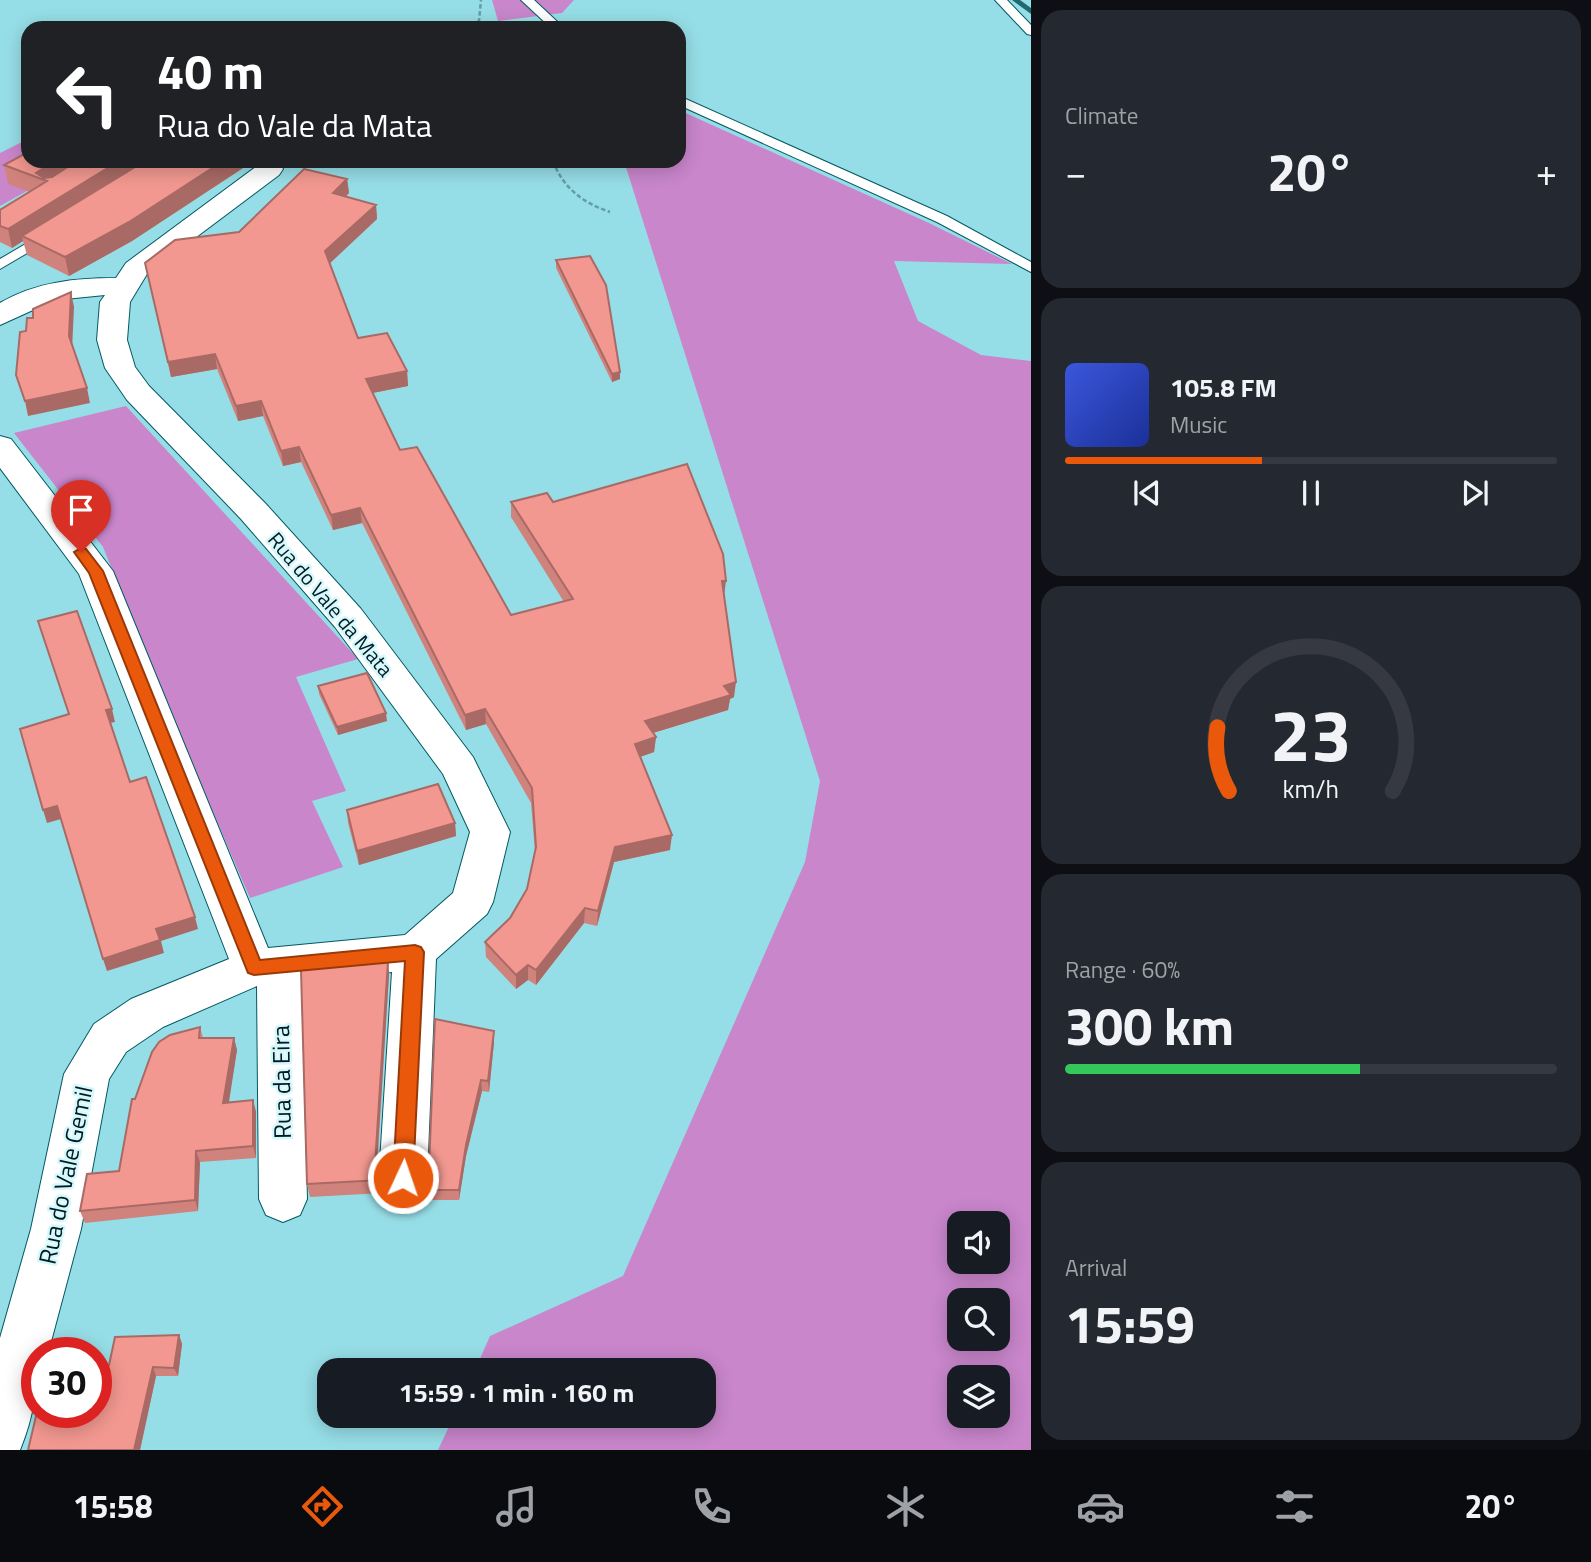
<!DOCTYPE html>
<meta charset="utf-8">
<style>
body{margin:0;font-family:"Titillium Web",sans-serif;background:#242831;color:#f1f3f6;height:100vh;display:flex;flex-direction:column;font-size:26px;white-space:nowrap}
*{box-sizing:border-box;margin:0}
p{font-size:23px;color:#9ea1a6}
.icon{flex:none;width:38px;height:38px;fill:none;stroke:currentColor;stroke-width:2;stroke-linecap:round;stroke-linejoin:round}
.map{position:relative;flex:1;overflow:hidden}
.sheet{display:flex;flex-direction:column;gap:10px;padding:10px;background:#0d0f14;width:560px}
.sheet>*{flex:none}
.guide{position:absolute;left:21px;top:21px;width:665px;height:147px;border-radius:21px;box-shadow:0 4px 18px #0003;background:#202124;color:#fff;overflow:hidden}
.buttons{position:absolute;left:947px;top:1211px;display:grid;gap:14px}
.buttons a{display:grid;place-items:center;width:63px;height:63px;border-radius:14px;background:#171b24;box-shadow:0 4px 18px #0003;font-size:35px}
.speed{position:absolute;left:21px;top:1337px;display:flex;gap:14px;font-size:35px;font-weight:700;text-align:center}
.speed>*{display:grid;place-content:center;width:91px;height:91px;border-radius:50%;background:#171b24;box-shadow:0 4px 18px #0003;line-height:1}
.speed .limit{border:10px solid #d22;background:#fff;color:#111}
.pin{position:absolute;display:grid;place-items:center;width:60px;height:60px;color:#fff;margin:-72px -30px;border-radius:50% 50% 50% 0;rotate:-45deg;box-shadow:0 0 7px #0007}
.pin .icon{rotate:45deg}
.me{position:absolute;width:77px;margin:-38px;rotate:3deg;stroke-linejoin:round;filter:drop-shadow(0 0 5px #0008)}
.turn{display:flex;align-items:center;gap:24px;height:147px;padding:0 21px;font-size:32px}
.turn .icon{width:91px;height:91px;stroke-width:2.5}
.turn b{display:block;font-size:49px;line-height:60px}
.big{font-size:52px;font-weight:700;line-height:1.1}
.sheet .tile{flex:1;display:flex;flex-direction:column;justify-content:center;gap:10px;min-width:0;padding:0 24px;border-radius:21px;background:#242831}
.sheet .dial{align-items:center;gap:0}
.dial svg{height:182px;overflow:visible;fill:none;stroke:#363941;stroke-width:7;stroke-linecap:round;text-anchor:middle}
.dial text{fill:#f1f3f6;stroke:none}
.song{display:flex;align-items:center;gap:21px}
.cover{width:84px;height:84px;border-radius:10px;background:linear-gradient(135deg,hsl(230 70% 55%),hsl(230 70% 35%))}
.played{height:7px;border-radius:4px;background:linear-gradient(90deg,#ea580c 40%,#363941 40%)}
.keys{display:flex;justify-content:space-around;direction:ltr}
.heat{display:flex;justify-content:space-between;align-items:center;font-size:38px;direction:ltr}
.charge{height:10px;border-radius:5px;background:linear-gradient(90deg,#34c759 60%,#363941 0)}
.trip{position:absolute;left:317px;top:1358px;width:399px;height:70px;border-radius:21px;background:#171b24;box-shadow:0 4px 18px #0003;font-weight:700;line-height:70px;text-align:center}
.tab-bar{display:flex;height:112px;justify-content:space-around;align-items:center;background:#090b0e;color:#9ea1a6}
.tab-bar .icon{width:49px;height:49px}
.tab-bar .active{color:#ea580c}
.tab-bar b{font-size:32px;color:#f1f3f6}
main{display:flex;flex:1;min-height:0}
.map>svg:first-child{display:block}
</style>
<main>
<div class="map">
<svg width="1031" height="1450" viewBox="0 0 1031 1450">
<rect width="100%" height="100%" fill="#96dee7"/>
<path fill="#c986cb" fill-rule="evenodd" d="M492,0h82l-12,13 -64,8z
M679,110l250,113 83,41 -118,-3 24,60 63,34 50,6v1089h-593l16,-34h250v-46h-229l15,-34 133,-60 182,-414 15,-81 -196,-620h55zM959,1223h39v39h-39zM959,1300h39v39h-39zM959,1377h39v39h-39z
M28,139v22h53l-81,45v-53z
M126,406l232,253 -62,18 50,114 -34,10 31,66 -93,31 -82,-190 -65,-161 -89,-114z"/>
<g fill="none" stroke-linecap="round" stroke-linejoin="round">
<path fill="#226870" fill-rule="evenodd" d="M1012,0h8l11,8v6z"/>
<defs>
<path id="service" d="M521,0h13l30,28h-13z
M995,0h12l24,25v10l-4,-1z
M679,96l268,120 84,46v10l-94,-50 -258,-117z
M234,161h22l21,8 -7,4z
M46,232l7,4 -2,3 -51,30v-10z"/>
<path id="minor" d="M270,161l9,2 4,6 -4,6 -132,99 -17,28 -3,38 8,27 14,19 116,117 96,106 112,148 37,75 -17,70 -6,12 -51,45 -9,219 -7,16 -17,6 -17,-6 -7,-16 13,-206 -91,9 6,218 -7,16 -17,7 -17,-7 -7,-16 -2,-213 -94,41 -37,25 -17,27 -28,150 -33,124h-11c0,37 -3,63 -17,97h-20v-112l31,-109 33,-155 30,-50 37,-25 98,-40 -150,-385 -79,-106v-32l11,3 102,132 155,377 137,-13 48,-42 17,-61 -27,-58 -108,-147 -94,-108 -114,-119 -22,-32 -8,-28 3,-38 5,-7 -50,5 -55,25v-22c35,-21 76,-25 116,-25l10,-15 135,-100z"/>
</defs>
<use href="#service" stroke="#025962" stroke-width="2"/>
<use href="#minor" stroke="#025962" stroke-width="2"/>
<path stroke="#649da4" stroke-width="2.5" stroke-dasharray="4.5 2.5" stroke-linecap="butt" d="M479,21l5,7
M465,28l14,-7 2,-21
M553,161c10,27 30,42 57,51"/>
<use href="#service" fill="#fff" fill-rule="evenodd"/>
<use href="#minor" fill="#fff" fill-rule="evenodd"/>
</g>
<path fill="#d0837c" d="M28,161h214l1,7 -111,73 -63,35 -42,-21 -4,-14 -11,7 -12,-6v-32l30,-18 -22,-8 -4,-19z
M347,179l2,14 -4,4 31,8 1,14 -47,44 28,75 49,33 1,15 -35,7 27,57 111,165 53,-13 -53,-85v-15h42l171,93 10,102 -4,2 -2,11 -75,23 3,4 -2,15 -14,5 30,93 -56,12 -17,64 -13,-3 -48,62 -8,-5 -12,9 -30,-32 -1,-15 25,-24 17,-29 8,-37 -4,-49 -45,-79 -20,6 -104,-207 -29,7 -32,-68 -18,4 -20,-50 -25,5 -21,-52 -46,8 -23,-100 -3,-14 94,-31z
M556,260l64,119 -8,3 -56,-114z
M318,686l69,35 -49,14 -19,-41z
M347,810l108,13 1,13 -97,29 -11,-42z
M388,961l1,14 -12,195 4,10 2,13 -73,4 -3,-13z
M200,1027l3,11h31l3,12 -9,53 25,-3 3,12v46l-56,4 -2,49 -113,12 -5,-12 39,-40 16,-72z
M494,1031v11l-5,50 -7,-1 -16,65 -7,44h-42l-1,-10 13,-22z
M179,1335l3,9 -4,32h-22l-16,74h-112l81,-85z"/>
<path fill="#a96a65" d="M54,161h31l-38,20 -11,-8z
M119,161h33l-130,75 1,5 -11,7 -4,-19z
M223,161h19l1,7 -111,73 -63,35 -4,-19z
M347,179l2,14 -15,15 -1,-15z
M376,205l1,14 -50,47 -2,-15z
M71,292l3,15 -2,43 -3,-14z
M215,354l2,15 -46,8 -3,-15z
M407,371l1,15 -41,8 -1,-15z
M620,372v7l-8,3v-8z
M87,388l3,15 -62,13 -3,-15z
M261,401l2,15 -25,5 -2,-15z
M299,447l2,15 -18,4 -2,-15z
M360,508l2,15 -29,7 -2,-15z
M722,581h4l-2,15z
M736,682l-2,15 -4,2 -2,11 -85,26 2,-15 79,-35z
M112,709l3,13 -5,1 -4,-13z
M485,709l1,15 -20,6 -1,-15z
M386,713l1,8 -49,14 -1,-8z
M656,737l-2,15 -20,7 1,-15z
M57,806l4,13 -14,4 -4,-13z
M455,823l1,13 -97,29 -2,-14z
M672,835l-2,15 -56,12 -17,64 1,-15 17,-64z
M585,908l-1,15 -48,62v-15z
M195,917l3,12 -37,12 3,12 -57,18 -4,-12 53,-30z
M388,961l1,14 -13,203 -1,-13z
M528,965v15l-12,9v-14z
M494,1031v11l-5,50 -1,-11z
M234,1038l3,12 -10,65 -4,-12z
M481,1080l1,11 -16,65 -7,44v-10l7,-45z
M253,1100l3,12v46l-3,-12z
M196,1151l4,11 -2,49 -3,-11z
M179,1335l3,9 -4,32 -4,-8z
M153,1367l3,9 -16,74h-6z"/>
<path fill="#f29890" stroke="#a96a65" stroke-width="2" d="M28,152v9h26l-18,12 8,5 8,-1 25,-16h42l-111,68 -8,-3v-16l47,-29 -43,-16z
M145,161h78l-94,61 -64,35 -43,-21z
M304,169l43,10 -14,14 43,12 -51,46 33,87 29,-5 20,38 -41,8 34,71 17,-3 94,168 62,-16 -62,-97 36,-9 6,9 134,-38 36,90 3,27h-4l14,101 -12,4 7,9 -86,26 11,16 -21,7 37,91 -57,12 -17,64 -13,-3 -49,62 -8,-5 -12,10 -31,-33 25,-24 17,-29 9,-42 -4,-59 -47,-79 -20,6 -105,-207 -29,7 -32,-68 -18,4 -20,-50 -25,5 -21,-52 -47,8 -23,-99 30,-23 64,-8z
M590,256l16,29 14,87 -8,2 -56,-114z
M71,292l-2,44 18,52 -62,13 -9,-26 4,-43 6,-1 1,-13h6v-9z
M77,611l35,98 -6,1 24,72 16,-5 49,140 -39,12 4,11 -57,19 -46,-153 -14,4 -23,-81 49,-15 -31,-93z
M367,673l19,40 -49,14 -19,-41z
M438,784l17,39 -98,28 -10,-41z
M388,961l-13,204 6,15 -74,4 -6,-214z
M435,1019l59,12 -6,50 -7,-1 -15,65 -7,45h-43l13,-22z
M200,1027l-1,11h35l-11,65 30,-3v46l-57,5 -1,49 -115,11 7,-37 32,-3 13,-72h3l17,-47 7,-10 11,-7z
M179,1335l-5,33 -21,-1 -19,83h-106l9,-38h59v-48l13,1 6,-28z"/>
<path fill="#ea580c" stroke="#983908" stroke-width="2" d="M81,548l5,1 17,22 157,389 155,-15 6,2 3,5 -11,226 -3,6 -7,3 -7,-3 -3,-6 12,-217 -151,14 -6,-2 -159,-400 -15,-21z"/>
<g text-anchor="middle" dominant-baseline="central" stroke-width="5" stroke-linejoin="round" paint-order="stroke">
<g font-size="21" fill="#001c20" stroke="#d6f8fc">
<text transform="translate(331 604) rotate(50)">Rua do Vale da Mata</text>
</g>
<g font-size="24" fill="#001c20" stroke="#d6f8fc">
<text transform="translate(281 1082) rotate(-91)">Rua da Eira</text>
<text transform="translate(65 1175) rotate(-78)">Rua do Vale Gemil</text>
</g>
</g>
</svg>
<div class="buttons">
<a><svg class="icon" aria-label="sound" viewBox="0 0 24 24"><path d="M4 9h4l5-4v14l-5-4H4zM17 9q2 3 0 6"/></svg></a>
<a><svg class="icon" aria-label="search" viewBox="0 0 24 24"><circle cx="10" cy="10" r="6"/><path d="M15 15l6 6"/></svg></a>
<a><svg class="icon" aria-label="layers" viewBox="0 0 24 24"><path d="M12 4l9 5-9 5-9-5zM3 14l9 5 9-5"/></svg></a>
</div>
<div class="speed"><div class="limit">30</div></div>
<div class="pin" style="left:81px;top:552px;background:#d93025"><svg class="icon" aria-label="arrive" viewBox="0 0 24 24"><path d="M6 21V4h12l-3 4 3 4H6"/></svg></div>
<svg class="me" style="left:403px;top:1178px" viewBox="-20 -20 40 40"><circle r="17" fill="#ea580c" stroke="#fff" stroke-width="3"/><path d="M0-11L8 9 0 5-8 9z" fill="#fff"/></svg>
<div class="trip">15:59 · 1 min · 160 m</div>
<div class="guide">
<div class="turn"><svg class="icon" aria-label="left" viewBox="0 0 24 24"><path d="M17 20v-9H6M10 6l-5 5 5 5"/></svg><div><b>40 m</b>Rua do Vale da Mata</div></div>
</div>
</div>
<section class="sheet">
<div class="tile"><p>Climate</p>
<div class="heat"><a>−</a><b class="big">20°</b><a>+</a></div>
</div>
<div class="tile">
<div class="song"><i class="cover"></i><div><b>105.8 FM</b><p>Music</p></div></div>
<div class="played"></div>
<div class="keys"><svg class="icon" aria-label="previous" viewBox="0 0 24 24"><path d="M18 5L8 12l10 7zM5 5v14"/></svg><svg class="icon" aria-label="pause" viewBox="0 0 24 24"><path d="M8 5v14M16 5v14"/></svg><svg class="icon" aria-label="next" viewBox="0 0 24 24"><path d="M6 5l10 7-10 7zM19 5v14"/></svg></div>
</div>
<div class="tile dial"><svg viewBox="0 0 100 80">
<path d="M14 69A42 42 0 1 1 86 69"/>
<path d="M14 69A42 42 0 0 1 9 41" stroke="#ea580c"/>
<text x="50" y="56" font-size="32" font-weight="700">23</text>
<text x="50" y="72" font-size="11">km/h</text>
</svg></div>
<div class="tile"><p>Range · 60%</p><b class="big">300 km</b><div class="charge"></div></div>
<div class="tile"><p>Arrival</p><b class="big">15:59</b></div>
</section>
</main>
<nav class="tab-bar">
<b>15:58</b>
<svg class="icon active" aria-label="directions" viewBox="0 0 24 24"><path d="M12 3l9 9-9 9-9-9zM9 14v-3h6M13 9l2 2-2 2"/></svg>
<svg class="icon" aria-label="music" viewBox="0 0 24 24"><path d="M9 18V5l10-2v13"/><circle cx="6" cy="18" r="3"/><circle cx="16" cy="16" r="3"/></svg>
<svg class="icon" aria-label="phone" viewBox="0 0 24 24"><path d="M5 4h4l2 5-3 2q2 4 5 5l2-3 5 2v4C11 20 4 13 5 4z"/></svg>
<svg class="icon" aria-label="climate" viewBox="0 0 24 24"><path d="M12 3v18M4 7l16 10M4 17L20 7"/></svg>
<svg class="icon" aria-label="car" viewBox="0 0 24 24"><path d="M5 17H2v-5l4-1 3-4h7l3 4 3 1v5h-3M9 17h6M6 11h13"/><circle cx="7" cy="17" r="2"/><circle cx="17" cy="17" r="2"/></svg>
<svg class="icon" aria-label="filters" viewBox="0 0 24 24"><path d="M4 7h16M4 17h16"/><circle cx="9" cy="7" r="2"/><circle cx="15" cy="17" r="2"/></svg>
<b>20°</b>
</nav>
